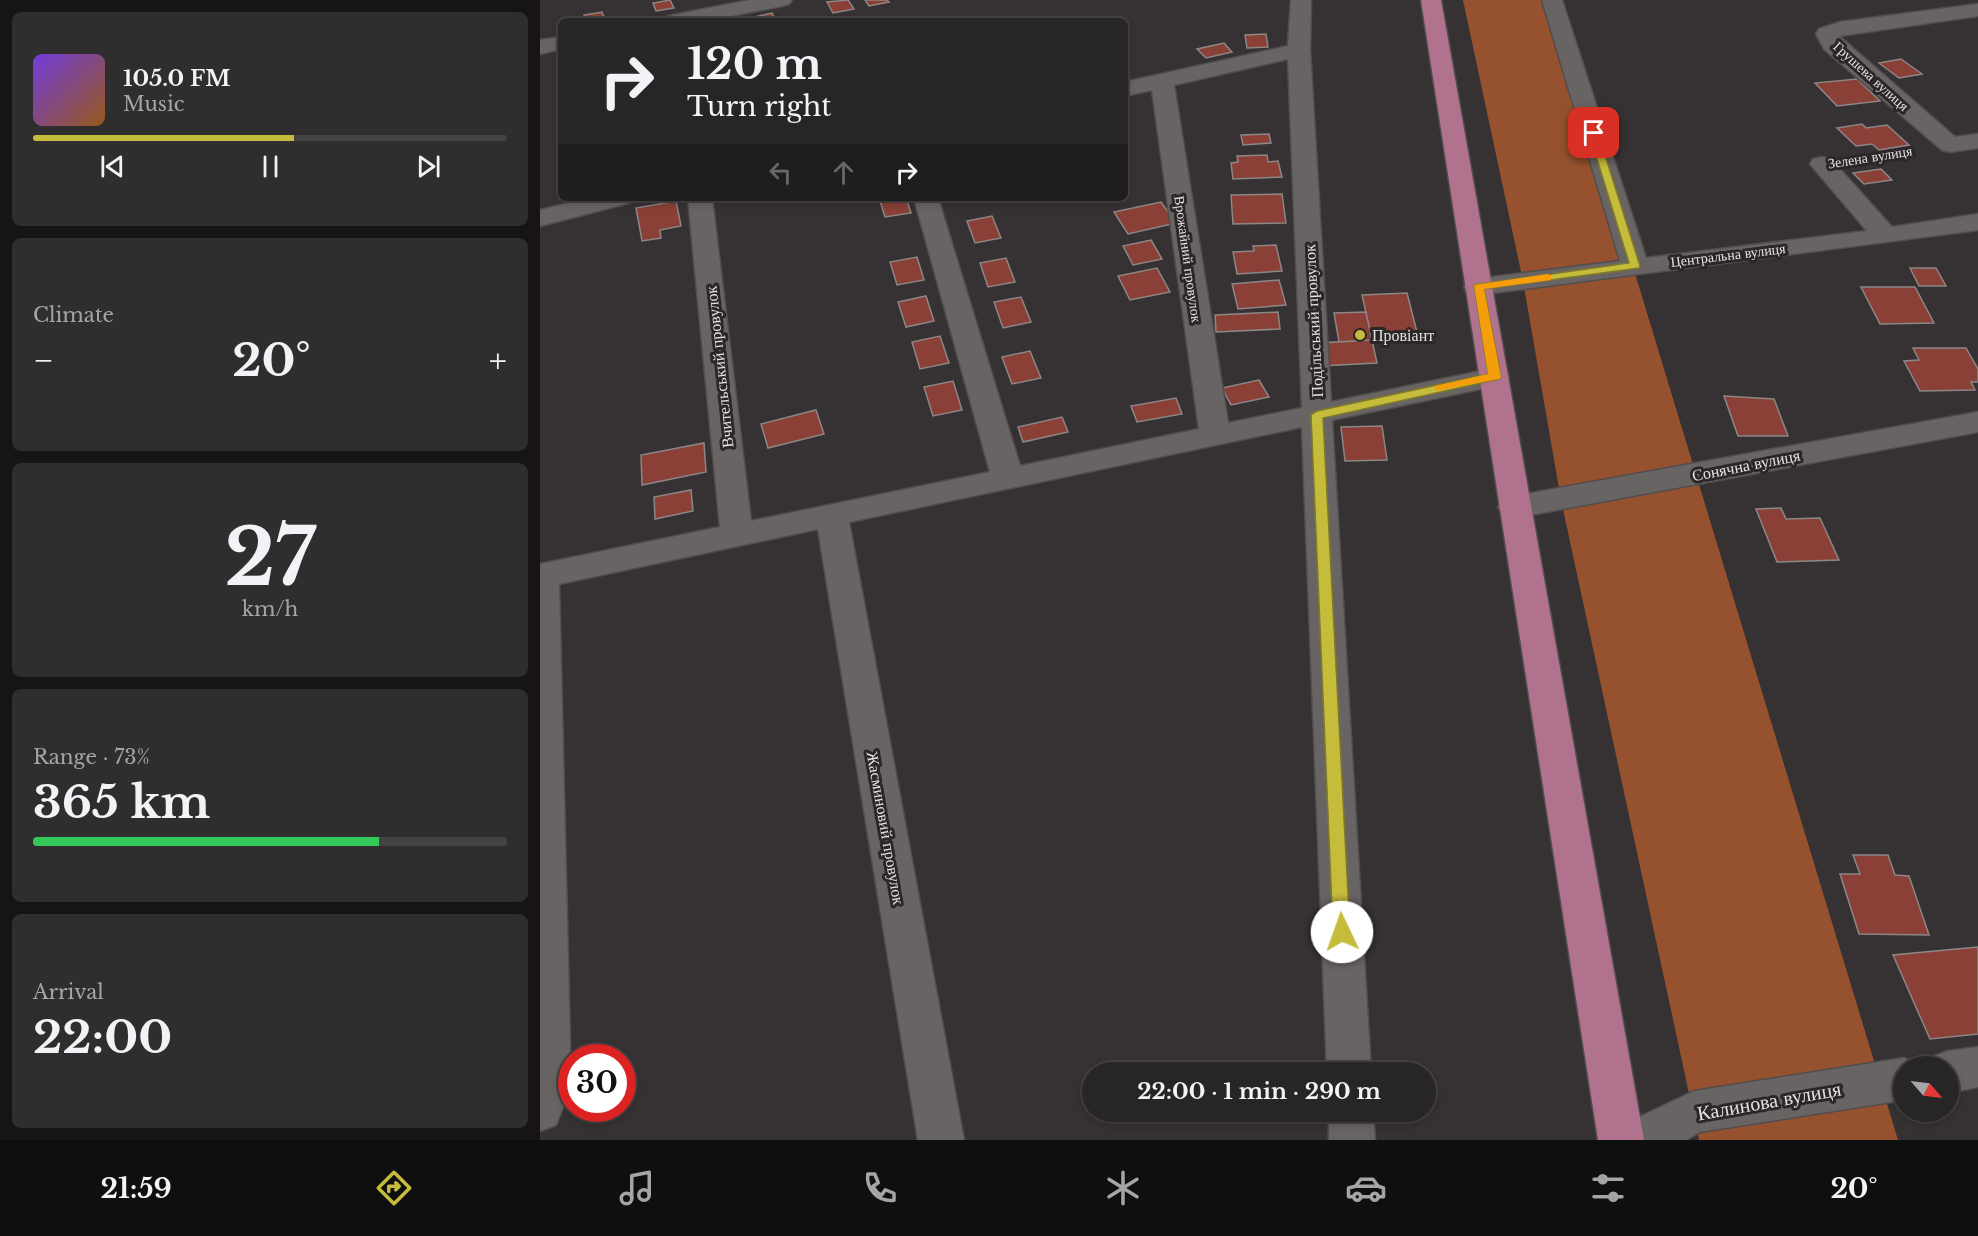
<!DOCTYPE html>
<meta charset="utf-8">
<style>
body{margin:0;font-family:"Libre Baskerville",serif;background:#302d2e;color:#f1f3f6;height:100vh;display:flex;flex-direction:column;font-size:22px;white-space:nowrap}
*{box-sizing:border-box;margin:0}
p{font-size:20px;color:#a5a5a7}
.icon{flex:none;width:33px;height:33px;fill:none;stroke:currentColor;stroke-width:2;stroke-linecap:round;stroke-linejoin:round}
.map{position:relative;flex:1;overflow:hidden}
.sheet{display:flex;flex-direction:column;gap:12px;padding:12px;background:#161415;width:540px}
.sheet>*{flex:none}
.banner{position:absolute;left:18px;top:18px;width:570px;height:183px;border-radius:9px;box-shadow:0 3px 9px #0003,0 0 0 2px #444243;background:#282526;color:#f1f3f6;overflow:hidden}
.needle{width:39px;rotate:118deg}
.tools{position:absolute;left:1353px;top:1056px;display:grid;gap:12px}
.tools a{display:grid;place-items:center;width:66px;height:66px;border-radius:50%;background:#282526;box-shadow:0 3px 9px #0003,0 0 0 2px #444243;font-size:30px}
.speed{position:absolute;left:18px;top:1044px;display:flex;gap:12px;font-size:30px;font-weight:700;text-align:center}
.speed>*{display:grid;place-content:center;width:78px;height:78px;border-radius:50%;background:#282526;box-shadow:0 3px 9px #0003,0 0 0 2px #444243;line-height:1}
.speed .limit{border:9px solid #d22;background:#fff;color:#111}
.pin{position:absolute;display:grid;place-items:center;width:51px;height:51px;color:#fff;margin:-26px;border-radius:12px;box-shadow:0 3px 9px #0006}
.me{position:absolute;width:66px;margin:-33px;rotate:357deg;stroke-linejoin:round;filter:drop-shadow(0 0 4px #0008)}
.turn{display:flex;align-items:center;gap:21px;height:126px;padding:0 30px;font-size:27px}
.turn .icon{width:78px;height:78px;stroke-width:2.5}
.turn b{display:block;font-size:42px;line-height:51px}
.lanes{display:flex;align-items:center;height:57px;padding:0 30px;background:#0003;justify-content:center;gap:30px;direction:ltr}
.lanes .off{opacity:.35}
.big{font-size:45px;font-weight:700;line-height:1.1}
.sheet .widget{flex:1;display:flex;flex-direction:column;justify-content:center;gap:9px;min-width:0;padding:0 21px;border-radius:9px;background:#302d2e}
.sheet .dial{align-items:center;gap:0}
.dial b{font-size:78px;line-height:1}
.song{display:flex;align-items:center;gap:18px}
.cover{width:72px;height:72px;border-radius:9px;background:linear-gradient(135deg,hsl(260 70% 55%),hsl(30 70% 35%))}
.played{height:6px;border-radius:3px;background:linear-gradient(90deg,#c6bc3c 55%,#444243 55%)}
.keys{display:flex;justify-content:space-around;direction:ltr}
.heat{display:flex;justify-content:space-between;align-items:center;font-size:33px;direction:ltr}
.charge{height:9px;border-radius:4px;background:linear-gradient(90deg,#34c759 73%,#444243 0)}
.trip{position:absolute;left:542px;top:1062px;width:354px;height:60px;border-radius:30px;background:#282526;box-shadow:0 3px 9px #0003,0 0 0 2px #444243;font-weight:700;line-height:60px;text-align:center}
.tab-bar{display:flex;height:96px;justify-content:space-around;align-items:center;background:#100f0f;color:#a5a5a7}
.tab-bar .icon{width:42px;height:42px}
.tab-bar .selected{color:#c6bc3c}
.tab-bar b{font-size:27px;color:#f1f3f6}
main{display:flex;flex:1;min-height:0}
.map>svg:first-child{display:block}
</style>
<main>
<section class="sheet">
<div class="widget">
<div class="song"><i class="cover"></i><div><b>105.0 FM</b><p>Music</p></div></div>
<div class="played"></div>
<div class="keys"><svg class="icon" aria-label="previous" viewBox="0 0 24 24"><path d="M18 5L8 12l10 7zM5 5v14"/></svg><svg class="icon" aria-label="pause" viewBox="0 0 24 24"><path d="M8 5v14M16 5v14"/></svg><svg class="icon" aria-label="next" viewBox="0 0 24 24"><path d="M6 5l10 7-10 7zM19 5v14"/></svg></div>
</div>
<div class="widget"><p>Climate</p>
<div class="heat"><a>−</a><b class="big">20°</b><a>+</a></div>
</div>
<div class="widget dial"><b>27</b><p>km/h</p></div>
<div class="widget"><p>Range · 73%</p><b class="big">365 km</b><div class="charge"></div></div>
<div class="widget"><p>Arrival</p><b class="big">22:00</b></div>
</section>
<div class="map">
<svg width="1438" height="1140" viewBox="0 0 1438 1140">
<rect width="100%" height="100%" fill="#363132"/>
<path fill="#96522e" d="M923,0h89l346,1140h-199l-138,-640 -38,-219z"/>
<path fill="#8a4037" stroke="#8c8786" stroke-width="1.5" d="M130,0l4,8 -18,3 -3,-8z
M308,0l6,9 -21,4 -6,-11z
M325,0h22l2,2 -20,4z
M62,12l3,8 -19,1 -2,-6z
M232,13l4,8h-19l-2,-4z
M726,34l2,13 -21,1 -2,-13z
M684,43l8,9 -26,6 -9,-9z
M1361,59l21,15 -23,4 -20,-15z
M1317,79l23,22 -43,5 -22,-23z
M1322,124l4,4 21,-3 22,20 -30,5 -7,-6 -16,2 -19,-18z
M729,134l2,9 -28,2 -2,-10z
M727,155l1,7 10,-1 4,16 -49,2 -2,-16 7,-1 -1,-6z
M1341,169l11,11 -28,4 -11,-11z
M742,194l4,29 -53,1 -2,-29z
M339,198h27l5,15 -26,4z
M136,201l5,25 -21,4 1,8 -19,3 -6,-33z
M621,202l15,21 -48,11 -14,-22z
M452,216l9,22 -26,5 -8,-22z
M611,240l11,19 -29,6 -10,-19z
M736,245l6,26 -45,3 -4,-22 21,-1 -1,-5z
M377,257l7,23 -27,5 -7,-23z
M466,258l9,24 -27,5 -8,-24z
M617,268l13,24 -40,8 -12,-24z
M1370,268h26l10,18h-27z
M739,280l7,25 -48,4 -6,-25z
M1321,287h54l19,36 -54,1z
M867,293l10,39 -46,3 -9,-40z
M386,296l8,25 -28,6 -8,-25z
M481,297l10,25 -28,6 -9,-26z
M738,312l2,17 -64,3 -1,-17z
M826,312l6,28 -33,2 -5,-29z
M400,336l9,27 -29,6 -8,-27z
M832,340l5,23 -56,3 -4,-23z
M1373,348h53l12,21v13h-7l4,8 -55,1 -16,-30 15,-1z
M490,351l11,27 -29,6 -10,-27z
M719,380l10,17 -38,8 -9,-17z
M413,381l9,29 -29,6 -9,-29z
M1184,396l50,3 14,37h-50z
M636,398l6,16 -45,8 -6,-16z
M276,410l8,24 -56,14 -7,-24z
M522,417l6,15 -45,10 -5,-15z
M842,426l5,34 -42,1 -4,-34z
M164,443l2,29 -64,13 -1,-30z
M151,490l2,21 -38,8 -1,-22z
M1241,508l5,11 34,-1 19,42 -62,2 -21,-53z
M1313,855h35l7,20 14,1 20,59 -70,-1 -19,-60h20z
M1438,947v87l-48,5 -37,-84z"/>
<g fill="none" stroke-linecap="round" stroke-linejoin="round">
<defs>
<path id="minor" d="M210,0h42l-3,4 -7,2 -76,15h-44l4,-4 7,-2z
M751,0h20l-1,50 21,352 164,-34 10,3 4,6 -4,6 -10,3 -163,34 39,652h-44l-25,-645 -453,95 115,618h-46l-100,-611 -259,55 12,503 -15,38 -16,6v-567l180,-37 -32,-329h24l39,323 239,-49 -76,-274h24l82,268 179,-37 -47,-339 -27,6v-14l163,-36zM748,59l14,349 -74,15 -54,-338z
M1002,0h20l84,258 221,-27 -57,-67 3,-5 9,-2 9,2 61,68 86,-13v16l-501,65 -10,-2 -3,-6 3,-6 10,-2 143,-18z
M1438,4v12l-139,20 116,101 23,-3v14l-28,4 -8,-2 -118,-101 -8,-15 3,-5 21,-7z
M21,37v12l-21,5v-14z
M50,198h42l-3,5 -89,23v-16z
M1438,412v20l-464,86 -11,-3 -5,-8 5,-8 11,-3z
M1438,1047v40l-30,6v-27h-19l3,-9 16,-6z
M1364,1058l17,8h-17v34l-204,32 -14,8h-68l7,-16 69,-33z
M789,1112h44l2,28h-46z"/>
<path id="trunk" d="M881,0h20l203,1140h-46z"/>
</defs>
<use href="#minor" stroke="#514d4e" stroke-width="3"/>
<use href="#trunk" stroke="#514d4e" stroke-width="3"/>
<path stroke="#858182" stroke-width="3" stroke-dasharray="3 3" stroke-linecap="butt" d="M1315,159l58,-8"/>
<use href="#minor" fill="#696464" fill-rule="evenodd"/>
<use href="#trunk" fill="#b1728e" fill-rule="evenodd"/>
</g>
<path fill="#c6bc3c" stroke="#817a27" stroke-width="1.5" d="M1054,130l4,3 42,133 -1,2 -155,21 17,88 -2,2 -176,39 27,514 -2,5 -6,2 -6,-2 -3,-5 -22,-517 6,-4 171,-37 -14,-89 155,-22 -40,-130z"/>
<path fill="#f59e0b" d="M1007,274l4,1v5l-67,9 17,88 -2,2 -64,12v-5l53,-12 -14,-89z"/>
<circle fill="#c6bc3c" stroke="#2b2728" stroke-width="2" cx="820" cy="335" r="6"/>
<g text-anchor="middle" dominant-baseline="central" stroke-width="6" stroke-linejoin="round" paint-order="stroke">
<g font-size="14" fill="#e5e2e3" stroke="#2b2728">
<text transform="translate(1331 76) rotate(42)">Грушева вулиця</text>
<text transform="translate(1330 157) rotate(-9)">Зелена вулиця</text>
<text transform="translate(1188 255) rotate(-7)">Центральна вулиця</text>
<text transform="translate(648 259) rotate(82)">Врожайний провулок</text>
</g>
<g font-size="16" fill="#e5e2e3" stroke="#2b2728">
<text transform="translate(773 321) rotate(-93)">Подільський провулок</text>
<text transform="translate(179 367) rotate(-96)">Вчительський провулок</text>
<text transform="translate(1206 465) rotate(-11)">Сонячна вулиця</text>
<text transform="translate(346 828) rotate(80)">Жасминовий провулок</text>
</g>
<g font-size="16" fill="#e5e2e3" stroke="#2b2728" text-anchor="start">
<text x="832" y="335">Провіант</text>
</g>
<g font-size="20" fill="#e5e2e3" stroke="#2b2728">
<text transform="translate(1229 1101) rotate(-10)">Калинова вулиця</text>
</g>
</g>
</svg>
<div class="tools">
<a><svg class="needle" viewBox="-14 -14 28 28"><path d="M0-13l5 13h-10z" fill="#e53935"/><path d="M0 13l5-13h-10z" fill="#a5a5a7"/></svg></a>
</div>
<div class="speed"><div class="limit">30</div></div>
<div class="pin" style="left:1054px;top:133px;background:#d93025"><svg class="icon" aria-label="arrive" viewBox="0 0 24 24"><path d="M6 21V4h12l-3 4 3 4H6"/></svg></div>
<svg class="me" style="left:802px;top:932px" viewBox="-20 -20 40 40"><circle r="19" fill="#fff"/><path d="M0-13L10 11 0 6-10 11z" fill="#c6bc3c"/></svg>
<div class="trip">22:00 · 1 min · 290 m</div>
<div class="banner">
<div class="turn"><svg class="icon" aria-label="right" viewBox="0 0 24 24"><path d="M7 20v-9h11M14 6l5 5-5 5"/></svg><div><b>120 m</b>Turn right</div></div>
<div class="lanes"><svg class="icon off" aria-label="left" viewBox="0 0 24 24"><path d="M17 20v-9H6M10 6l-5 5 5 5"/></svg><svg class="icon off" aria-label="ahead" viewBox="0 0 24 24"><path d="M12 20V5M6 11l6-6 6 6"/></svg><svg class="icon" aria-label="right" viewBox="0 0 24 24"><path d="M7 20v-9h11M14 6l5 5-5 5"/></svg></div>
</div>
</div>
</main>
<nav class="tab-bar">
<b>21:59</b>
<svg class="icon selected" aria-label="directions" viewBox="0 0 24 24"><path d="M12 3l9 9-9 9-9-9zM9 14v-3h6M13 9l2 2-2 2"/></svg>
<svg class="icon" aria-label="music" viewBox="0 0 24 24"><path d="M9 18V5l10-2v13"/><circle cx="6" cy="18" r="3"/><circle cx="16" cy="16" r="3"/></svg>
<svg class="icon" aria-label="phone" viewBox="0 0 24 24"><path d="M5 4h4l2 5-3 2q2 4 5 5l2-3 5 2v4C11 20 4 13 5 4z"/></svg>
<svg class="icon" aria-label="climate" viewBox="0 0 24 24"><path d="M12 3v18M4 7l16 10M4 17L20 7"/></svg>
<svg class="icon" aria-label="car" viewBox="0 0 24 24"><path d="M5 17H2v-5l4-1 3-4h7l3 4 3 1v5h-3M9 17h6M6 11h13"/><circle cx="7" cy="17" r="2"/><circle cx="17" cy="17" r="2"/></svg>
<svg class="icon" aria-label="filters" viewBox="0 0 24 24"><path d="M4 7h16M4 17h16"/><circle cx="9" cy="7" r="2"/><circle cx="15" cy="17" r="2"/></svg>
<b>20°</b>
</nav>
